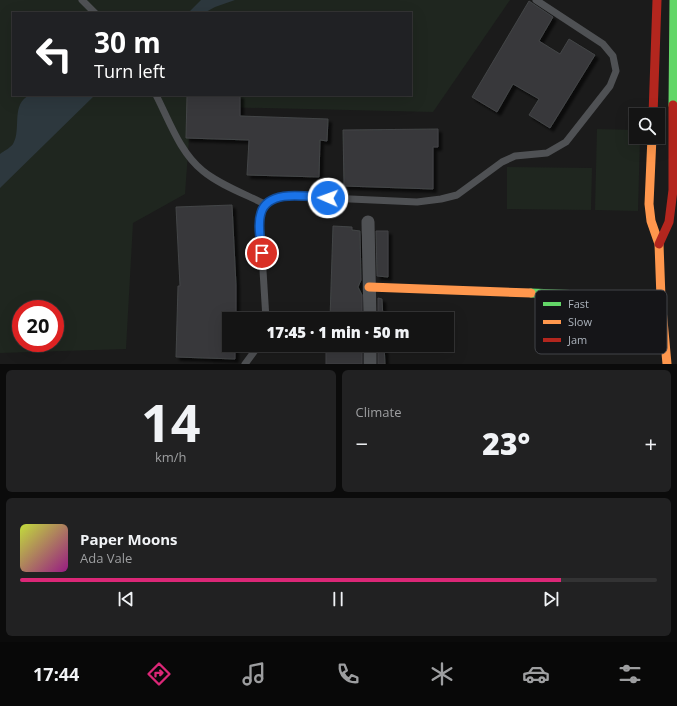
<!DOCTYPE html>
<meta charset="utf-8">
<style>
body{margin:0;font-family:"Open Sans",sans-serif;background:#212122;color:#f1f3f6;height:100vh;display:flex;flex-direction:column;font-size:15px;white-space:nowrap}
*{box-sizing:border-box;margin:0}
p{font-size:13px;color:#9d9ea0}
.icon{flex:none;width:22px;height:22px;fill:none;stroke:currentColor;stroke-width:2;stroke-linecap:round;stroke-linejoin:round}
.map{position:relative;height:364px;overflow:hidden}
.panel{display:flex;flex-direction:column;gap:6px;padding:6px;background:#0b0b0b;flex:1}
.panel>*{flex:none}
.guide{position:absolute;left:12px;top:12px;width:400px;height:84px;border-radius:0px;box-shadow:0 4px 16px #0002,0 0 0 1px #333334;background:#202124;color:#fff;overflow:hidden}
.buttons{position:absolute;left:629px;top:108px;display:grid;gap:8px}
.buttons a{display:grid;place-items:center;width:36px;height:36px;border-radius:0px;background:#141414;box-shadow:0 4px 16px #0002,0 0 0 1px #333334;font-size:20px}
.speed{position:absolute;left:12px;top:300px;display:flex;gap:8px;font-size:20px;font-weight:700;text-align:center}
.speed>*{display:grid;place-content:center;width:52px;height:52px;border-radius:50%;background:#141414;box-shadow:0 4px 16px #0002,0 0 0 1px #333334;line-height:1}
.speed .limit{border:6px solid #d22;background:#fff;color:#111}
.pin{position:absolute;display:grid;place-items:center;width:34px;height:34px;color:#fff;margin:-17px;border:2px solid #fff;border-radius:50%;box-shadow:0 1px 4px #0007}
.me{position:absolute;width:44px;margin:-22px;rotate:272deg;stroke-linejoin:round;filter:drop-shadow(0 0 3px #0008)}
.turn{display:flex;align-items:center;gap:14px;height:84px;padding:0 16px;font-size:18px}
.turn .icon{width:52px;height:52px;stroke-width:2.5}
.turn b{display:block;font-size:28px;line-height:34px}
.big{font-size:30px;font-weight:800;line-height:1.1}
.panel .card{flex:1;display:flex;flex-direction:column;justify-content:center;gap:6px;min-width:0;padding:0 14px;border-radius:6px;background:#212122}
.panel .dial{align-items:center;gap:0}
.dial b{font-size:52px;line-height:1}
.song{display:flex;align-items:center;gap:12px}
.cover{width:48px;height:48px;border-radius:6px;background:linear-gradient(135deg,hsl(70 70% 55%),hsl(310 70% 35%))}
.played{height:4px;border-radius:2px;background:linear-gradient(90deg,#db2777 85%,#333334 85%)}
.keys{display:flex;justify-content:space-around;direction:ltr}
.heat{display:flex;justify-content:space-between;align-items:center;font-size:22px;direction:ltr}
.panel .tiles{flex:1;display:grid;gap:6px;grid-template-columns:1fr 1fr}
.card:last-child{grid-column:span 2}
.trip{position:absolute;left:222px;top:312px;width:232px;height:40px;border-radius:0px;background:#141414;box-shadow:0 4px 16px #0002,0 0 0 1px #333334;font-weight:800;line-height:40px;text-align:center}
.dock{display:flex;height:64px;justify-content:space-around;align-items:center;background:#080808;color:#9d9ea0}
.dock .icon{width:28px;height:28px}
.dock .current{color:#db2777}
.dock b{font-size:18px;color:#f1f3f6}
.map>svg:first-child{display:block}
</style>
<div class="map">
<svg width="677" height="364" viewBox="0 0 677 364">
<defs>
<filter id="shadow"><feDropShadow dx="3.5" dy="3.5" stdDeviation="1" flood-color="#0009"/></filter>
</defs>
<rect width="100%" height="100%" fill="#1b1b1b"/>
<path fill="#1f261f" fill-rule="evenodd" d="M0,0h510l-77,112 -216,-5 -27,18 -5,69 -52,29 -7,126 -126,4zM13,13h398v82h-398zM21,309h34v34h-34z
M597,129l39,1v7h4l-2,74 -43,-1z
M507,167l85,1 -1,42 -84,-1z"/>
<path fill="#2d383e" d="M201,0h34l-20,7 -11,6h-16z
M30,95h65l-95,93v-34c4,-3 10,-6 13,-10 9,-15 -3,-40 17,-49z"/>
<path fill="#38393b" stroke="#434547" filter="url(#shadow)" d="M529,1l24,16 -14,24 21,13 9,-15 26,16 -45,73 -21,-13 10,-16 -26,-15 -16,28 -25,-15z
M187,95h53v21l88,3 -1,22 -7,-1 -1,37 -72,-2 2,-35 -63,-2z
M438,129v18h-5v42l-89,-3 -1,-56z
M232,205l4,80v34h-7v26h6v14l-59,-2 2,-71h2l-4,-79z
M333,226l19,1v3l8,1 1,49 -3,7 4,8v24h-32z
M376,231h12v46l-11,-1z
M378,298l4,1 1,20h-5z
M326,345h36v19h-36z
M378,345h6l1,19h-7z"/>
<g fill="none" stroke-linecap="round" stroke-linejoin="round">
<path stroke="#4f5154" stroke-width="7" d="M82,0l13,13
M156,95c13,25 24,58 47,76 17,14 42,23 62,33
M266,319l-6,-97c2,-16 8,-22 24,-26l133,6 24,-3 16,-4 45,-33 13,-6 32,-3 19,-11 44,-56 6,-15 -3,-15 -10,-12 -67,-44
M245,364l14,-19"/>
<path stroke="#4f5154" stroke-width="13" d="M368,222l2,97
M370,345v19"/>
<path stroke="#63d668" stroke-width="9" d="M673,105l1,-105
M531,293l130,5"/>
<path stroke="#ff974d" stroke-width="9" d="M652,137l-3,67 2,17 8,23 2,54 6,66
M369,287l162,6"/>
<path stroke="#b3261e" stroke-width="9" d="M653,115l4,-115
M659,244l10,-22 4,-32v-85"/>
</g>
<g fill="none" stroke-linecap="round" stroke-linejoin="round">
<defs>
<path id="route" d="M262,253c-1,-12 -5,-28 -1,-40 7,-25 48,-16 67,-15"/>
</defs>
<use href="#route" stroke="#114b97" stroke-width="10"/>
<use href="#route" stroke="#1a73e8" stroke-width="7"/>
</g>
<rect x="535" y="290" width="132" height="64" rx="6" fill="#151518" stroke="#424449" stroke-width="1"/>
<rect x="543" y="302" width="18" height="4" fill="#63d668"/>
<rect x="543" y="320" width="18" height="4" fill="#ff974d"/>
<rect x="543" y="338" width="18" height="4" fill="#b3261e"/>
<g font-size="11" fill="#acb3bc">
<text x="568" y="308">Fast</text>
<text x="568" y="326">Slow</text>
<text x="568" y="344">Jam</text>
</g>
</svg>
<div class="buttons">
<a><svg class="icon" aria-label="search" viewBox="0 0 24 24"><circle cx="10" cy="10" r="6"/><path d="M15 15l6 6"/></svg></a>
</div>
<div class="speed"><div class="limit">20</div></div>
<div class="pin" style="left:262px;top:253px;background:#d93025"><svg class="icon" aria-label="arrive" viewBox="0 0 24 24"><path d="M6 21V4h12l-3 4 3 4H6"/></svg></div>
<svg class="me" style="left:328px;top:198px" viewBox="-20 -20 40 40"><circle r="17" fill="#1a73e8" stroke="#fff" stroke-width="3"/><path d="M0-11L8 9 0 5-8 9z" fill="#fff"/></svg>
<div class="trip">17:45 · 1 min · 50 m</div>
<div class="guide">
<div class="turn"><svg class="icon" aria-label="left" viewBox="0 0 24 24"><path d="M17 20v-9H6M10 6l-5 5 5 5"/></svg><div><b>30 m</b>Turn left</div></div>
</div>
</div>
<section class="panel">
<div class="tiles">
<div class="card dial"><b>14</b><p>km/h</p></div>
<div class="card"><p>Climate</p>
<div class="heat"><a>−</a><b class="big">23°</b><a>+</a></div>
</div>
<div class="card">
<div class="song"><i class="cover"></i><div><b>Paper Moons</b><p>Ada Vale</p></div></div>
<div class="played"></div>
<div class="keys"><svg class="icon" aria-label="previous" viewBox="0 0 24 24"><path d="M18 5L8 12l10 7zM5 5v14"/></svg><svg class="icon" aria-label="pause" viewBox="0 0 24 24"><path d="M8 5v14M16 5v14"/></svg><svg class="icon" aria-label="next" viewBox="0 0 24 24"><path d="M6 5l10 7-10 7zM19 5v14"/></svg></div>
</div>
</div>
</section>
<nav class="dock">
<b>17:44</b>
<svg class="icon current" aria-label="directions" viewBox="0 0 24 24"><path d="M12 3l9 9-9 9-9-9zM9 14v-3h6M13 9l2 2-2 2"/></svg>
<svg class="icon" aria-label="music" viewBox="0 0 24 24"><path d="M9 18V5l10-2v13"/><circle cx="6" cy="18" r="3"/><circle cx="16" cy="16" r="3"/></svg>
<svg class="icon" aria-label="phone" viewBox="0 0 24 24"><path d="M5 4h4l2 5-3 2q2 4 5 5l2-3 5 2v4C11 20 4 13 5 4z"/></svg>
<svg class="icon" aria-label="climate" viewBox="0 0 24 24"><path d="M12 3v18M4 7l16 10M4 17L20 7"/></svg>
<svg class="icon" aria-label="car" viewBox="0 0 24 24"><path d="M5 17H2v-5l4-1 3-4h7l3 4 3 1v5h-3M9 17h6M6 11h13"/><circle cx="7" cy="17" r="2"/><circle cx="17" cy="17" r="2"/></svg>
<svg class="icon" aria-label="filters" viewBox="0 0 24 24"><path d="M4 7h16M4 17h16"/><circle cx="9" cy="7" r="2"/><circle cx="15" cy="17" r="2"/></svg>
</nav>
